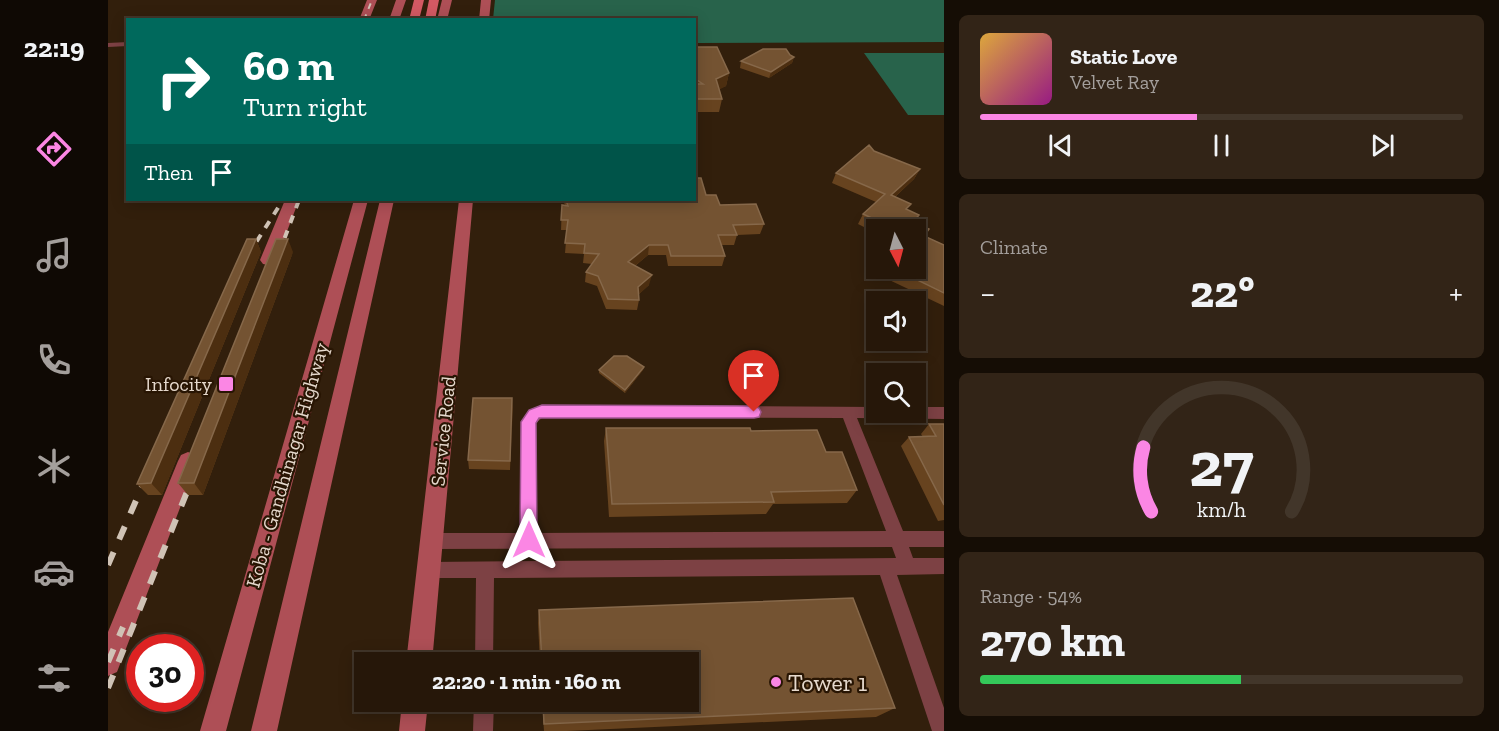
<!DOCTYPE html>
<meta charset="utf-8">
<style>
body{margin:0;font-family:"Zilla Slab",serif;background:#322417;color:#f1f3f6;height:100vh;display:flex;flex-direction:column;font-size:22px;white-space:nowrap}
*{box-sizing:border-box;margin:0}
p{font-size:20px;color:#a49f9c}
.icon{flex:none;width:33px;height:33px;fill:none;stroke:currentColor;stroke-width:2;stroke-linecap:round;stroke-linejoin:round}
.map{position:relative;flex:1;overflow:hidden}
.sheet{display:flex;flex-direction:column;gap:15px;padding:15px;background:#150d05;width:555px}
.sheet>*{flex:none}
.top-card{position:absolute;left:18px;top:18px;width:570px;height:183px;border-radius:0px;box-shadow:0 3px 15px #0003,0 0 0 2px #42362a;background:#00695c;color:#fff;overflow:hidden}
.needle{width:39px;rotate:174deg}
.controls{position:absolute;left:758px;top:219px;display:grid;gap:12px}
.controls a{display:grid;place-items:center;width:60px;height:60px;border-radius:0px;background:#261709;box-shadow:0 3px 15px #0003,0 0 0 2px #42362a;font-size:30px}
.speed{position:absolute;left:18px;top:634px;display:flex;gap:12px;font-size:30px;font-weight:700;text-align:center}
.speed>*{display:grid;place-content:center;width:78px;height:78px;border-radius:50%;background:#261709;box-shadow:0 3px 15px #0003,0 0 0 2px #42362a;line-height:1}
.speed .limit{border:9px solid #d22;background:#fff;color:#111}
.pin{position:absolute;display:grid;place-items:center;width:51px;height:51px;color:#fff;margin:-62px -26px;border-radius:50% 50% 50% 0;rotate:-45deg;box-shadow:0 0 6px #0007}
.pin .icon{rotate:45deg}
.me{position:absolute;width:66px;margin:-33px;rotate:0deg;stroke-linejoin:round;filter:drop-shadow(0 0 4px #0008)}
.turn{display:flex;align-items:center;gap:21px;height:126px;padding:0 18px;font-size:27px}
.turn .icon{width:78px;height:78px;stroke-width:2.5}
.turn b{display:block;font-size:42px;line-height:51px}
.then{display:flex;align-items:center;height:57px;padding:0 18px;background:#0003;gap:12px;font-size:22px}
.big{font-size:45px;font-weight:800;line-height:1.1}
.sheet .card{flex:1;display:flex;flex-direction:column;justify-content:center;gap:9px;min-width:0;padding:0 21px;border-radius:9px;background:#322417}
.sheet .dial{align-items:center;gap:0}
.dial svg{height:156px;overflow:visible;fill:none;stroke:#42362a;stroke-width:7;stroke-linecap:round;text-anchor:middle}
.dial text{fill:#f1f3f6;stroke:none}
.song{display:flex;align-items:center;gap:18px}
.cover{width:72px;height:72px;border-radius:9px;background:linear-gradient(135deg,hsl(40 70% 55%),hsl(310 70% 35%))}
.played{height:6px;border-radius:3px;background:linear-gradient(90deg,#fb86e4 45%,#42362a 45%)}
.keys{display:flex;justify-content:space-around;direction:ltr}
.heat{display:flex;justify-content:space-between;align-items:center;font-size:33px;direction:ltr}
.charge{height:9px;border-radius:4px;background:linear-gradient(90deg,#34c759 54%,#42362a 0)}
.trip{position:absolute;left:246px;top:652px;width:345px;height:60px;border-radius:0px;background:#261709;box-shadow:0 3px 15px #0003,0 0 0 2px #42362a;font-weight:800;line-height:60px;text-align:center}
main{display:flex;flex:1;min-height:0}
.tab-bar{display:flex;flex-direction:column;width:108px;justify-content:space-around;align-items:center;background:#0f0904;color:#a49f9c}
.tab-bar .icon{width:42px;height:42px}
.tab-bar .selected{color:#fb86e4}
.tab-bar b{font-size:27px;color:#f1f3f6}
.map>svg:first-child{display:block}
</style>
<main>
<nav class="tab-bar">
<b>22:19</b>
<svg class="icon selected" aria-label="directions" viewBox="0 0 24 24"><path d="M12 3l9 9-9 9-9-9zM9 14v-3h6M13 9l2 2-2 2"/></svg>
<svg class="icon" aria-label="music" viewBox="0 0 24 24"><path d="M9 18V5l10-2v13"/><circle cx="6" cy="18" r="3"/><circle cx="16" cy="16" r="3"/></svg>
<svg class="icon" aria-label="phone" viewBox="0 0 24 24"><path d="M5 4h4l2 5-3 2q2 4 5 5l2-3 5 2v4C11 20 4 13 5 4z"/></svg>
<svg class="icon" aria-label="climate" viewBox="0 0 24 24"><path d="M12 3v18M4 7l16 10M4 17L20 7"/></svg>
<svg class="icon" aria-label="car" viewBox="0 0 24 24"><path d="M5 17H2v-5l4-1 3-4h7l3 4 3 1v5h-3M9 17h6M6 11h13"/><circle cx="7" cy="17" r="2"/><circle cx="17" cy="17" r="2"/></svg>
<svg class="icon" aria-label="filters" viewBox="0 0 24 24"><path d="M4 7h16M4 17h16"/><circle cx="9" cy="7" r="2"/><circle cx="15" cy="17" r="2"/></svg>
</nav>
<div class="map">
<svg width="836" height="731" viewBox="0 0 836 731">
<rect width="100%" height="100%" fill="#321f0c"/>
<path fill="#28634b" d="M387,0h449v42l-249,1 -1,-23 -201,-1z
M756,53h80v62h-36z"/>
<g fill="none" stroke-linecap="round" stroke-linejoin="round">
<path fill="#7d4144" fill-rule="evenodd" d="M20,42v4l-20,1v-4z
M434,405l334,2v5h39v-5h29v12l-87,-1 46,113h41v16h-35l4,11h31v16l-47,1 47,133v23h-12l-52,-156 -386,3 -1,85h-18l1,-85h-47l-6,-2 -3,-6 3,-6 6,-2 467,-4 -4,-11 -460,2 -6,-2 -2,-6 2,-6 6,-2h89l1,-111 7,-12zM435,417l300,1 43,113 -349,2 -1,-110z
M366,702h20l-1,29h-20z"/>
<path fill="#ae4f56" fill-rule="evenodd" d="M259,0h10l-8,20h-10z
M288,0h10l-7,20h-10z
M334,0h10l-5,20h-10z
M373,0h10l-2,20h-10z
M177,200h14l-23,60 -8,5 -5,-1 -3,-4z
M246,200h14l-142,531h-26z
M272,200h14l-117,531h-26z
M351,200h14l-41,463h-26z
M80,452l7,3 3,6 -81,211 -9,4v-44l70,-171 3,-6z
M294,702h26l-3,29h-26z"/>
<path fill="#d35963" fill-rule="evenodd" d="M306,0h10l-5,20h-10z
M321,0h10l-4,20h-10z"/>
<path stroke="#d0c3b6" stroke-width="2" stroke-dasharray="6 6" stroke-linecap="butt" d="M256,20l8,-20"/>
<path stroke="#d0c3b6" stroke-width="4" stroke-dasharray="8 8" stroke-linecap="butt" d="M171,253l20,-53
M140,255l35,-55"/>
<path stroke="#d0c3b6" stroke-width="6" stroke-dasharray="14 14" stroke-linecap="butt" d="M0,565l40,-92
M0,662l15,-35
M0,688l85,-211"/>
</g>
<path fill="#67431f" d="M586,47l35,26 -3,13 -7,3 3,10 -3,13h-25z
M682,55l4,2 -2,6 -23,15 -29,-10 1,-7z
M766,151l46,18 -6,10 -19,18 13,13 11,5 -4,8 14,6 -4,7 19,9v61l-61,-29 5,-9h27v-38h-39v3l-18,-9 5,-10 13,-12 -44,-19 4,-10z
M598,195l14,10 44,19 -4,10 -23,1 -3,10h-12l3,11 -3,10h-54l-2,-11h-18l-13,11 14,19 -10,9v6l-2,10 -31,-1 -9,-23 -12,-4 1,-10 6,-8 -9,-1 1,-9 -19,-1 2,-23h-6l1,-25h3l-2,-5h131z
M148,239l5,13 -99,243h-14l-11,-11z
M185,252l-90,243h-15l-10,-12z
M536,367l-1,3 -18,23 -26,-20v-3z
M404,398l-2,72 -41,-1 -1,-9z
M821,424h15v96l-6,1 -37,-75 8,-9h14l-2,-3z
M498,428l145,3 75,21 31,38 -10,13 -74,1 -7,10 -157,3 -5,-76z
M431,610l356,98 -19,9 -309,14h-23l-2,-29h146v-39h-148l-2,-40z"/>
<path fill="#4c2e10" d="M686,57l-2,6 -23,15 2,-6z
M621,73l-3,13 -13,7 3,-14z
M812,169l-6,10 -28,26 5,-10z
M148,239l5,13 -99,243 -11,-12z
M180,239l5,13 -90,243 -9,-12z
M541,245l-1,10 -21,17 1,-10z
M544,275l-3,10 -13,12 2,-10z
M536,367l-1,3 -18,23v-3z
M404,398l1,10 -3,62v-9z"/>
<path fill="#745332" stroke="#86684a" stroke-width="1.5" d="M586,47h23l12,26 -13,6 6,20h-28v-15h9l-9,-6z
M655,49h23l4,6 4,2 -23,15 -30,-11z
M761,145l5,6 46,18 -29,26 20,9 -5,5 13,6 -6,7 16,7 -5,7 20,9v48l-51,-25h22v-29l2,-2 -2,-1v-6h-14l-8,-4 -2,1 -28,-13 22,-20 -49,-21z
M586,178h7l5,17h10l4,10 36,-1 8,20 -31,1 4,10h-19l7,21h-54l-3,-11h-19l-21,17 24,13 -14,12 1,13 -31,-1 -10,-23 -12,-4 13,-18 -15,-1 1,-9 -20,-1 3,-23h-7l1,-15 6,1 -2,-6h128z
M139,239h9l-105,244 -14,1z
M168,239h12l-94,244h-16z
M506,356h13l17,11 -19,23 -26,-20z
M365,398h39l-2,63 -42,-1z
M821,424h15v81l-35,-68 27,-1z
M498,428h144l1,3 66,-1 9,22h16l15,38 -86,2 3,10 -162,2z
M745,598l42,110 -351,16 -1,-22h145v-39h-146l-3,-53z"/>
<path fill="#fb86e4" stroke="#a35794" stroke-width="1.5" d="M434,405l212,1 5,2 2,4 -2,5 -5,1h-215l-3,5 1,117 -2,6 -6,2 -6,-2 -3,-6 1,-118 8,-12z"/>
<g fill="#fb86e4" stroke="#281503" stroke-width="2">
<rect x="110" y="376" width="16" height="16" rx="3"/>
<circle cx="668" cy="682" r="6"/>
</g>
<g text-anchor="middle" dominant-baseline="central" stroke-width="4.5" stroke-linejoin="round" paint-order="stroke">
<g font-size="20" fill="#e6d9cd" stroke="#281503" text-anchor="end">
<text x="104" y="384">Infocity</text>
</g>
<g font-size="20" fill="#e6d9cd" stroke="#281503">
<text transform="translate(335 431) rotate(-84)">Service Road</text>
<text transform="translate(179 465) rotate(-74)">Koba - Gandhinagar Highway</text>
</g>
<g font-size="24" fill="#e6d9cd" stroke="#281503" text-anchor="start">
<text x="680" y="682">Tower 1</text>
</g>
</g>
</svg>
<div class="controls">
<a><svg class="needle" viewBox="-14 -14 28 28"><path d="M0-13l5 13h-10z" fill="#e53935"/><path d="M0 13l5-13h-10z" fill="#a49f9c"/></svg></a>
<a><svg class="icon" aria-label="sound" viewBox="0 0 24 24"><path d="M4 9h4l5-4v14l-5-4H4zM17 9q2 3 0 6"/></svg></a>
<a><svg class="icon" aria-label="search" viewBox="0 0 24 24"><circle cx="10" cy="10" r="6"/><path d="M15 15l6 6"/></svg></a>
</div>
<div class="speed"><div class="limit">30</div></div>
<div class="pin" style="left:646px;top:412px;background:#d93025"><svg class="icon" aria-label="arrive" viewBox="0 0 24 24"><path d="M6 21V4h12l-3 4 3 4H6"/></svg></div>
<svg class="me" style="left:421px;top:540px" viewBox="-20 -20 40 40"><path d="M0-17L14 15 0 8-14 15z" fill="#fb86e4" stroke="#fff" stroke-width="4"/></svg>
<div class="trip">22:20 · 1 min · 160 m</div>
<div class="top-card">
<div class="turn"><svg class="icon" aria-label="right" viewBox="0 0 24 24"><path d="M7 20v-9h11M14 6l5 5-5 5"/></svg><div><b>60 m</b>Turn right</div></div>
<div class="then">Then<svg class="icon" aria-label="arrive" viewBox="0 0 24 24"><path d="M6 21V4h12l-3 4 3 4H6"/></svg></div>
</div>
</div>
<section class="sheet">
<div class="card">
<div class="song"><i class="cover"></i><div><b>Static Love</b><p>Velvet Ray</p></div></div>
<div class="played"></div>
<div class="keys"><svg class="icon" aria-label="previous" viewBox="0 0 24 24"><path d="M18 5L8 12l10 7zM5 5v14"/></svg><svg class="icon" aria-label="pause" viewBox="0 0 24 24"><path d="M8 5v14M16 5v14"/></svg><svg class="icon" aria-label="next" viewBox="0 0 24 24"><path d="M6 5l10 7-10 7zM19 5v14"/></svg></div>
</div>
<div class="card"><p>Climate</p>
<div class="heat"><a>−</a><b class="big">22°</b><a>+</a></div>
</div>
<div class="card dial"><svg viewBox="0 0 100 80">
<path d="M14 69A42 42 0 1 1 86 69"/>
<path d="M14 69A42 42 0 0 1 10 36" stroke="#fb86e4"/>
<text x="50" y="56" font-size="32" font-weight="700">27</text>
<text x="50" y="72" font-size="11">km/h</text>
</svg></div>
<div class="card"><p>Range · 54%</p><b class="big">270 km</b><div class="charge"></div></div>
</section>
</main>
